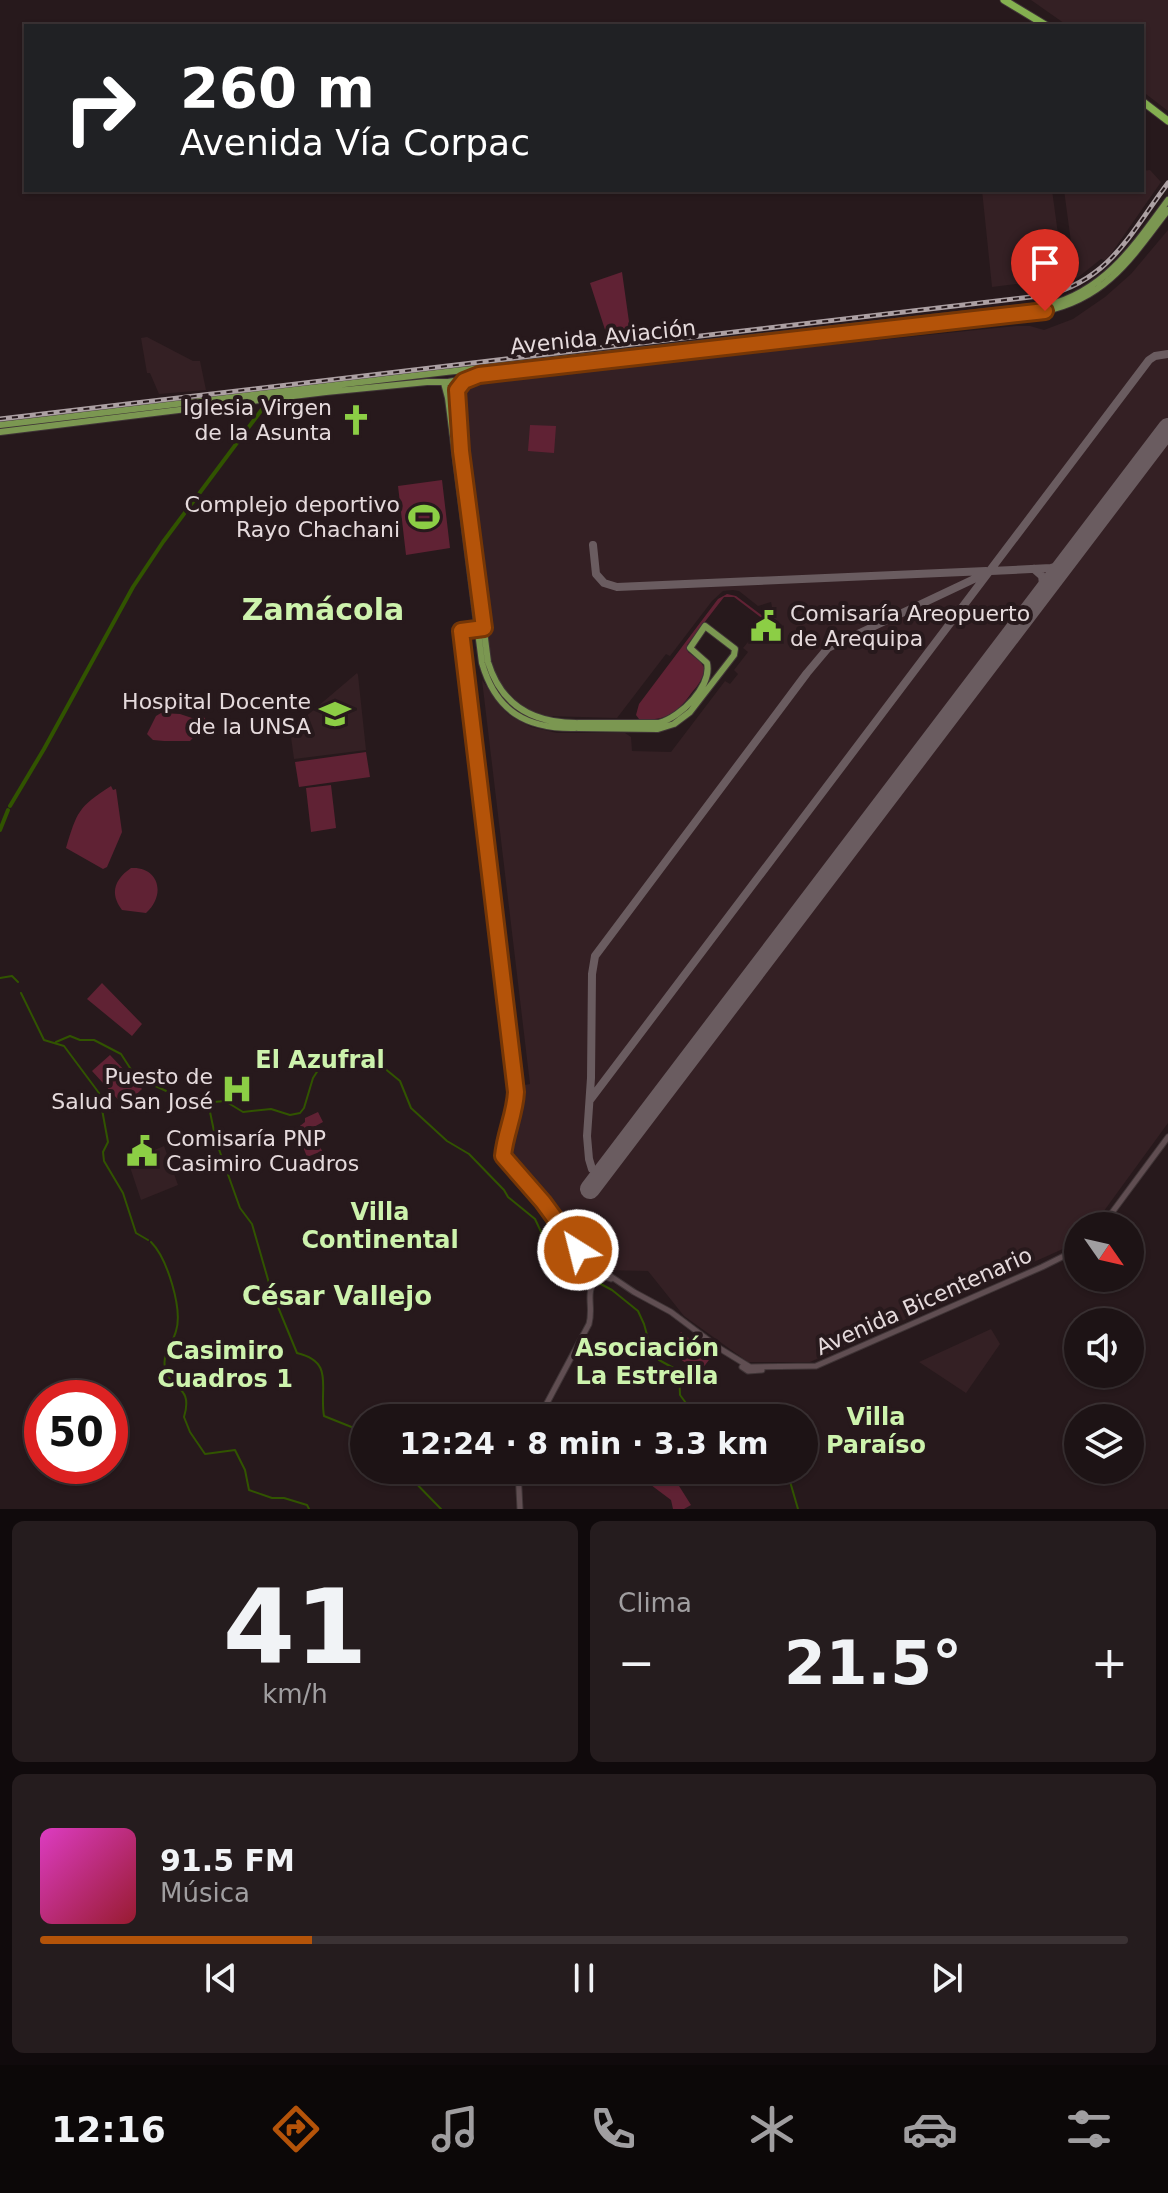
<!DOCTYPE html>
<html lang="es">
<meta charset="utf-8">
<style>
body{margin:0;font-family:"DejaVu Sans",sans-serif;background:#251c1e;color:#f1f3f6;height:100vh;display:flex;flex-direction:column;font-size:30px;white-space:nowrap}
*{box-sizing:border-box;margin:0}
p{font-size:26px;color:#a09ea0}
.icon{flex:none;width:44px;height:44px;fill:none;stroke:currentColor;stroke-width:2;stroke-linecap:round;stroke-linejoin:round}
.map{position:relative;height:1509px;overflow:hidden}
.details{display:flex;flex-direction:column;gap:12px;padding:12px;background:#100a0c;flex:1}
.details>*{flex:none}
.banner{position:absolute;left:24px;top:24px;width:1120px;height:168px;border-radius:0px;box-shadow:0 2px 6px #0004,0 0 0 2px #3b3234;background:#202124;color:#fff;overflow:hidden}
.needle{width:52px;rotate:124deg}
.buttons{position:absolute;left:1064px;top:1212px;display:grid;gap:16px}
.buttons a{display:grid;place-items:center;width:80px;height:80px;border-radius:50%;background:#1d1315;box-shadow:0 2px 6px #0004,0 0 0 2px #3b3234;font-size:40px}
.speed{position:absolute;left:24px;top:1380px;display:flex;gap:16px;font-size:40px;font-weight:700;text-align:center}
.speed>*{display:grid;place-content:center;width:104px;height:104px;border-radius:50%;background:#1d1315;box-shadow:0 2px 6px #0004,0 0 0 2px #3b3234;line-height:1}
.speed .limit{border:12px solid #d22;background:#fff;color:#111}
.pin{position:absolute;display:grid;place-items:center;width:68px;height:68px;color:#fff;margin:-82px -34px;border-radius:50% 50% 50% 0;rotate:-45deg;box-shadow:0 0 8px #0007}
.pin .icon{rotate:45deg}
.me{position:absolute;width:88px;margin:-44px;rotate:324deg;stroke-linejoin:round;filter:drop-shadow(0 0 6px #0008)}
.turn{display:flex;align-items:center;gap:28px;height:168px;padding:0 24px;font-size:36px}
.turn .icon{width:104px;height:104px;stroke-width:2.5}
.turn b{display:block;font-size:56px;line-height:68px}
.big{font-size:60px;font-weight:800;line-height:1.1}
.details .tile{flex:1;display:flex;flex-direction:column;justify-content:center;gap:12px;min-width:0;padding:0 28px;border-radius:12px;background:#251c1e}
.details .dial{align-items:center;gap:0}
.dial b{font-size:104px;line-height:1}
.song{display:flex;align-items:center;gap:24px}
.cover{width:96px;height:96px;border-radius:12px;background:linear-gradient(135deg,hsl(310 70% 55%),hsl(350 70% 35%))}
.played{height:8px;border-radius:4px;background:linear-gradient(90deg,#b45309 25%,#3b3234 25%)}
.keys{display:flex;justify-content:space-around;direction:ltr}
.heat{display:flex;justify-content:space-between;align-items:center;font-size:44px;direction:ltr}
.details .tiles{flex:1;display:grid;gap:12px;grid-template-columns:1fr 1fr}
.tile:last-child{grid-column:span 2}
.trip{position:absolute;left:350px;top:1404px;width:468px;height:80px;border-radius:40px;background:#1d1315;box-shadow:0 2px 6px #0004,0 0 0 2px #3b3234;font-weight:800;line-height:80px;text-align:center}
.tab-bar{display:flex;height:128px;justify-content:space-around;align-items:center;background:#0c0808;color:#a09ea0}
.tab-bar .icon{width:56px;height:56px}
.tab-bar .active{color:#b45309}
.tab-bar b{font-size:36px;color:#f1f3f6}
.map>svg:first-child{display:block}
</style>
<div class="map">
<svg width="1168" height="1509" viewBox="0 0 1168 1509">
<rect width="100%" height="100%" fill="#27191c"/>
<path fill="#342024" d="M1031,0h137v111l-26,-20v-65h-74z
M1150,170l11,12 -55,79 -5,-2 -25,20 -12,-89h78v-19z
M982,190h70l12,88 -72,9z
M1168,230v893l-75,103h-15v14l-13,8 -255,114h-62l-64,-46 -36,-45 -43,-1 -16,-12 -22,-30 1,-4 -6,-8 -5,-2 -49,-58 13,-52 -2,-18 11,-2 -48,-404 19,27 8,8 22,12 26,6h68l6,4 1,14 39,1 54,-71 5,3 8,-10 -4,-4 14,-18 -5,-4 10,-12 -4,-3 2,-3 12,6v3l2,-2 3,2 1,4 13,-18 -13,-11 3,-7 -1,-5 -13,4 -19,-15 -6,-1 -10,1 -11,10 -42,55 -4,-2 -49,64 -72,-2 -17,-6 -9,-6 -18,-20 -7,-13 -4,-14 -29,-255 2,-7 10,-9 9,-2 327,-37 207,-21h14l14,4 29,-11 32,-22 26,-23z
M147,337l46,24h7l6,29 -47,4 -9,-21h-3l-6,-35z
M357,673l1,2 8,75 -72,9 -4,-29z
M164,1146l14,39 -37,15 -13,-39z
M991,1329l9,15 -34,49 -47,-31z"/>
<path fill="#602234" d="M622,272l9,64 -6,1 -3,-2 -14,4 -18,-56z
M530,425l26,1 -2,27 -26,-2z
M442,480l8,68 -44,7 -8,-69z
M727,594l9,2 28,21 -1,2 -29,-22h-10l-37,48 1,7 12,9 5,8c-2,9 -6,15 -12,22 -16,22 -25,30 -54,28l-3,-4 3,-11 79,-105z
M161,713l19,1 18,6 4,-5 6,7 -18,19h-26l-11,-1 -6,-6 9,-18z
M366,752l4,25 -71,10 -4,-25z
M331,785l5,43 -25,4 -5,-44z
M111,786l2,4 3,-1 6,43 -15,35 -4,2 -37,-21c11,-36 12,-41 45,-62z
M131,868c27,-2 36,26 15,45l-24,-3c-13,-17 -7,-31 9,-42z
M102,983l40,41 -10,12 -45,-37z
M110,1055l32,34 -18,17 -32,-35z
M318,1112l5,10 -11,6 10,23 -15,6 -11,-28 9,-7v-4z
M681,1332l31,24 -13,17 -32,-24z
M637,1470h32l22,35 -7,4h-11l-2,-9 -36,-27z"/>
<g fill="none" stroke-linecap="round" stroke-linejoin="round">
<path stroke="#315400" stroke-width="2" d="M0,978l12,-2 6,6
M21,993l23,47 20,6 35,47 9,49 -5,10 1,9 19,32 13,40 12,7
M56,1042l14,-6 10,4h14l27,14 11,17 8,8 35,16 20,4 7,4 23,-2 18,11 28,-3 19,6 10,-2 4,-5 9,-30 9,-14 14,-12 36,6 28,23 11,27 36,33 22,13 35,36 4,7 27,22 9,19 24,18 14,18 9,6
M206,1103l3,4 7,34 24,67 12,16 19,66 26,63c38,9 22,34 27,63l35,14 5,4
M151,1242c16,16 32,67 25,89 -3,12 -14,24 -11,36 4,24 29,17 19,50l6,15 15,22 30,-4 10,20 4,20 23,8h12l23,7 2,4
M597,1282l15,8 26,21 6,13 8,29 7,7 20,11 1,24 17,23
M403,1470l38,39
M775,1470l14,8 9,31"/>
<path stroke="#315400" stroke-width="4" d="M10,806l34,-57 89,-162 30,-45 103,-138
M0,830l8,-20"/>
<path stroke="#6a5c60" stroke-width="8" d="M593,545l3,29 8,9 13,4 369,-16
M1034,569l8,7 2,15
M590,1100l559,-740 6,-4 13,-2
M605,1169l-7,3 -6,-3 -3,-10 -2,-23 4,-58 1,-104 3,-18 212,-283 21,-25 163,-77 60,-3 9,-2 7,-5"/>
<path stroke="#6a5c60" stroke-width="20" d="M590,1189l578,-761"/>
<defs>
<path id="secondary" d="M480,622l-23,4 55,462 -2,20 -11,40 7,12 29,31 53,70 46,31 37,20 48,36 31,19 66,-1 226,-99 36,-18
M461,626l55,466 -13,64
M458,631l26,-3
M1102,1226l66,-89
M594,1273l17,6
M742,1367l6,4 14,-1
M539,1418l50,-94c5,-19 -5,-29 8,-48
M518,1470l2,39"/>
<path id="primary" d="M455,381l7,76 26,205c13,43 44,61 88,61
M444,383l4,15 34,265c14,49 45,66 93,65
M0,425l446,-53 602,-67c57,-14 87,-60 120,-105
M0,432l326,-40 101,-10h21l57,-10 540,-61c62,-13 87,-54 123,-101
M578,728l80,1 16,-5 16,-12 44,-57 1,-6 -30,-23 -15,22 17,15c5,23 -26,54 -48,60h-81"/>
<path id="trunk" d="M1004,0l43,26
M1142,101l26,20"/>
</defs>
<use href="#secondary" stroke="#3f3436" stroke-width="7"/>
<use href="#primary" stroke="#3f3436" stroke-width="8"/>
<use href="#trunk" stroke="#3f3436" stroke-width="9"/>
<use href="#secondary" stroke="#604e52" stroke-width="5"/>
<use href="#primary" stroke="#7b9751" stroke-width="6"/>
<use href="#trunk" stroke="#84b050" stroke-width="7"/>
<defs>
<path id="rail" d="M0,419l1047,-124c64,-16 84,-63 121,-112"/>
</defs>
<use href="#rail" stroke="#aca0a3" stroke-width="5"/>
<use href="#rail" stroke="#27191c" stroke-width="2" stroke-dasharray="6" stroke-linecap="butt"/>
</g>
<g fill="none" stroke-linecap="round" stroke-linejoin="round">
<defs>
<path id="route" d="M578,1250l-35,-48 -40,-46c2,-22 12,-42 13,-64l-55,-461 23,-3 -23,-177 -4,-61 7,-9 15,-6 566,-64"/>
</defs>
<use href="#route" stroke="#753606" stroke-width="20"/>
<use href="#route" stroke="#b45309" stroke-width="14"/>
</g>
<defs>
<symbol id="church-bare" viewBox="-9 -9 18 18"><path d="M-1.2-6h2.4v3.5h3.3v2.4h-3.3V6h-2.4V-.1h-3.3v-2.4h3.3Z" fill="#8cce45" stroke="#27191c" stroke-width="2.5" paint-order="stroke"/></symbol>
<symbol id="stadium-bare" viewBox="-9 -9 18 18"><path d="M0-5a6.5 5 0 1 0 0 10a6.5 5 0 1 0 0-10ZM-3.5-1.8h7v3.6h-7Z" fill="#8cce45" stroke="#27191c" stroke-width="2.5" paint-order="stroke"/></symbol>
<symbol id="civic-bare" viewBox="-9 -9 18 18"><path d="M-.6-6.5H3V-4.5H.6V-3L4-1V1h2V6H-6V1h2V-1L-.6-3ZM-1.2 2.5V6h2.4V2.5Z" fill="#8cce45" stroke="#27191c" stroke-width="2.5" paint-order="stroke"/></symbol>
<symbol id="university-bare" viewBox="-9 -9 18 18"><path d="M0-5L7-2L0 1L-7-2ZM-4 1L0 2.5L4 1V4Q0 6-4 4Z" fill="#8cce45" stroke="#27191c" stroke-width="2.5" paint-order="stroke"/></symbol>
<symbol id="hospital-bare" viewBox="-9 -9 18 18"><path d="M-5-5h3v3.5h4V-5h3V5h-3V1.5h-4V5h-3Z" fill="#8cce45" stroke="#27191c" stroke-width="2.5" paint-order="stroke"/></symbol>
</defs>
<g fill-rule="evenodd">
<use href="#church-bare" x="334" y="398" width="44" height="44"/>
<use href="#stadium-bare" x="402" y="495" width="44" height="44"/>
<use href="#civic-bare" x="744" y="604" width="44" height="44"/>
<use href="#university-bare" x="313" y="692" width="44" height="44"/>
<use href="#hospital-bare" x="215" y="1067" width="44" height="44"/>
<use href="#civic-bare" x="120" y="1129" width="44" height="44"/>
</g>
<g text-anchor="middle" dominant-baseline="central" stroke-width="8" stroke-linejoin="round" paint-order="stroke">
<g font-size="22" fill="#e5dadc" stroke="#27191c">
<text transform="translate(603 337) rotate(-6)">Avenida Aviación</text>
<text transform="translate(924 1301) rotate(-24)">Avenida Bicentenario</text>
</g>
<g font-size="22" fill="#e5dadc" stroke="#27191c" text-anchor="end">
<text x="332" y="407">Iglesia Virgen<tspan x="332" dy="25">de la Asunta</tspan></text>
<text x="400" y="504">Complejo deportivo<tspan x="400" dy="25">Rayo Chachani</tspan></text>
<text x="790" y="613" text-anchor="start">Comisaría Areopuerto<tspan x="790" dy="25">de Arequipa</tspan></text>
<text x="311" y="701">Hospital Docente<tspan x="311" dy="25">de la UNSA</tspan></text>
<text x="213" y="1076">Puesto de<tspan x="213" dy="25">Salud San José</tspan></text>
<text x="166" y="1138" text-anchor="start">Comisaría PNP<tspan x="166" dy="25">Casimiro Cuadros</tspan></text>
</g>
<g font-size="24" font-weight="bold" fill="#cdf3ad" stroke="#27191c">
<text x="320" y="1060">El Azufral</text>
<text x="380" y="1212">Villa<tspan x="380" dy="28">Continental</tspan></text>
<text x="647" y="1348">Asociación<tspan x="647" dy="28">La Estrella</tspan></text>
<text x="225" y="1351">Casimiro<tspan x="225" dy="28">Cuadros 1</tspan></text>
<text x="876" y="1417">Villa<tspan x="876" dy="28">Paraíso</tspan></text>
</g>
<g font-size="26" font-weight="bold" fill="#cdf3ad" stroke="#27191c">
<text x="337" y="1296">César Vallejo</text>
</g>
<g font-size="30" font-weight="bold" fill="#cdf3ad" stroke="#27191c">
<text x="323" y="609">Zamácola</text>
</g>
</g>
</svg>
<div class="buttons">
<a><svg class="needle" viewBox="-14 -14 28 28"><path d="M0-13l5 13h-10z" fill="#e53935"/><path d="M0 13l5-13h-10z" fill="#a09ea0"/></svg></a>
<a><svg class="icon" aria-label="sound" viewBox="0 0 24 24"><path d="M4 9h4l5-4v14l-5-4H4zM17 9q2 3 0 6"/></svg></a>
<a><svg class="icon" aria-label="layers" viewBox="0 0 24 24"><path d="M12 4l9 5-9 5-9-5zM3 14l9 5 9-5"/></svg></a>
</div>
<div class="speed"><div class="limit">50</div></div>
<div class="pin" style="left:1045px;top:311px;background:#d93025"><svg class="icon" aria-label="arrive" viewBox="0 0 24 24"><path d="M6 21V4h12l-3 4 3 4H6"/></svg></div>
<svg class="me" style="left:578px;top:1250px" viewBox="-20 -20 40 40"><circle r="17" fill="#b45309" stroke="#fff" stroke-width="3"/><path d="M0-11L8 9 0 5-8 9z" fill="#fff"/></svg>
<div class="trip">12:24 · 8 min · 3.3 km</div>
<div class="banner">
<div class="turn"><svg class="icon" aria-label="right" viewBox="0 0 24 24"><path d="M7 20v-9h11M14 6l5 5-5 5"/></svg><div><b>260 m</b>Avenida Vía Corpac</div></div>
</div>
</div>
<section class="details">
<div class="tiles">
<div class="tile dial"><b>41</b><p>km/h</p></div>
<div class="tile"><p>Clima</p>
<div class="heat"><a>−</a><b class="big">21.5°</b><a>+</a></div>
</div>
<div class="tile">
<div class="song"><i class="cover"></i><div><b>91.5 FM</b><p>Música</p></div></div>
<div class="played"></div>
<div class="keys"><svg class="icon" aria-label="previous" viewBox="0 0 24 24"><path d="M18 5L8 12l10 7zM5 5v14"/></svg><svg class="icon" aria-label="pause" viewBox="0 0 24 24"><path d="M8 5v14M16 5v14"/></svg><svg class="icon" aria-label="next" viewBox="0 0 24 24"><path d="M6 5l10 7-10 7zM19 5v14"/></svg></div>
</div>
</div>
</section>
<nav class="tab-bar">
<b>12:16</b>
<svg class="icon active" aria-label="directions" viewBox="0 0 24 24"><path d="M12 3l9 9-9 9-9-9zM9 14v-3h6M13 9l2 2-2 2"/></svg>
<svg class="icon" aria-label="music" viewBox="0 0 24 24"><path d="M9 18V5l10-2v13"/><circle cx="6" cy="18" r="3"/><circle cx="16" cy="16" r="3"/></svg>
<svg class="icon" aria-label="phone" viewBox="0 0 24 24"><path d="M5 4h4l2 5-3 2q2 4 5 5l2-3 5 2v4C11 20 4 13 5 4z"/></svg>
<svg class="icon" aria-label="climate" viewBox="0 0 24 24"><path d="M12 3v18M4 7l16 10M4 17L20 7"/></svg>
<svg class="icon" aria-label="car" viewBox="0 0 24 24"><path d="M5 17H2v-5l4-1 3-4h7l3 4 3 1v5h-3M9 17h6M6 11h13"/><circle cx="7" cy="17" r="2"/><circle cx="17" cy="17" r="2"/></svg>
<svg class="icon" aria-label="filters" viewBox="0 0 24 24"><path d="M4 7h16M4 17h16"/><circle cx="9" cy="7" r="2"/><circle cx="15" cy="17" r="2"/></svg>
</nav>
